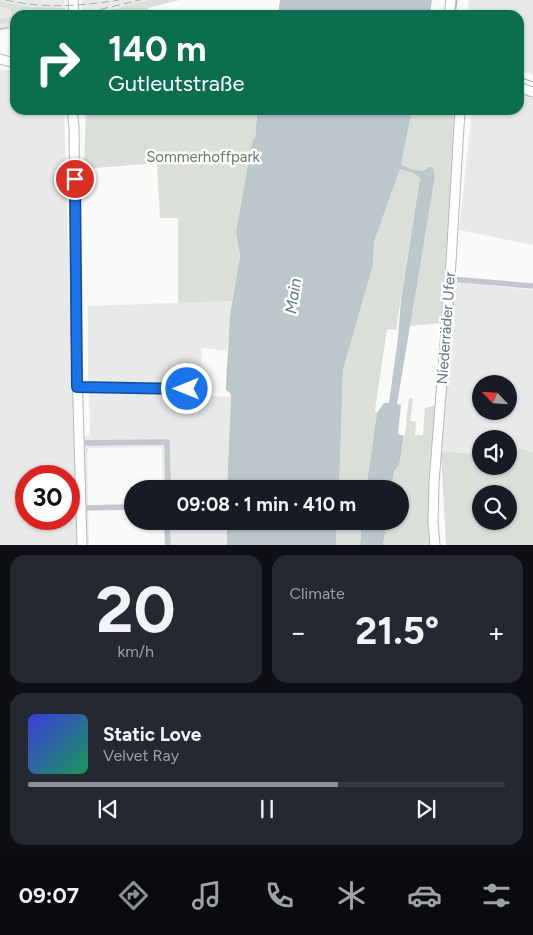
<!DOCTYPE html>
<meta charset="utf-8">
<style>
body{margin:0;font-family:Figtree,sans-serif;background:#242831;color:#f1f3f6;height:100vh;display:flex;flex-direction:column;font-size:19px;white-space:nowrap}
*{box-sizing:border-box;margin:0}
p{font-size:16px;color:#9ea1a6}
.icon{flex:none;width:28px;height:28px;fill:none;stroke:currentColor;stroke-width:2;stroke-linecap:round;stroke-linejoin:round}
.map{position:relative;height:545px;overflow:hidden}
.side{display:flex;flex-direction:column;gap:10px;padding:10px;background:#0d0f14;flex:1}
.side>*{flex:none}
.top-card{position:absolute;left:10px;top:10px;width:514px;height:105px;border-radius:15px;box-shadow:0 1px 4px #0004;background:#0b6e4f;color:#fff;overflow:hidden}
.needle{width:32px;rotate:295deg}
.fabs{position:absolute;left:472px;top:375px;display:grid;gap:10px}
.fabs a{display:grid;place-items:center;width:45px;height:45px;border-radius:50%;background:#171b24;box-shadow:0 1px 4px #0004;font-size:25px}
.speed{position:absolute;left:15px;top:465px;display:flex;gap:10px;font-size:25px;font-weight:700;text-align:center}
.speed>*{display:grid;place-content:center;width:65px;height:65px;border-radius:50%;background:#171b24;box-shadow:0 1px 4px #0004;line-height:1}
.speed .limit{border:8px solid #d22;background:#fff;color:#111}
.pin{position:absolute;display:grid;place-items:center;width:42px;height:42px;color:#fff;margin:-21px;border:2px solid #fff;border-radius:50%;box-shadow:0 1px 5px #0007}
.me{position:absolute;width:55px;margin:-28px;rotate:270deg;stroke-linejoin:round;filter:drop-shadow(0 0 4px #0008)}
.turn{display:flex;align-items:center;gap:18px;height:105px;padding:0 15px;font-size:22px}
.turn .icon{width:65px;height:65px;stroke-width:2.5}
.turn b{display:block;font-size:35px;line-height:42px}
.big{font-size:38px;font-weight:700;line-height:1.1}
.side .tile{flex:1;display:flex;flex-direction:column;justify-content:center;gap:8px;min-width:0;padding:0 18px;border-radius:15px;background:#242831}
.side .dial{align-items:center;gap:0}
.dial b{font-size:65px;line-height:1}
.song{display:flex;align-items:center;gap:15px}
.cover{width:60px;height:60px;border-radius:8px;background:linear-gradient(135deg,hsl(240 70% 55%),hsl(150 70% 35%))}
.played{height:5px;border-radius:2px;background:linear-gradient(90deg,#8c9099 65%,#363941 65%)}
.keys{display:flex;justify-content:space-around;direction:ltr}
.heat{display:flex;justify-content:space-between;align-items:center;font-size:28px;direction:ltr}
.side .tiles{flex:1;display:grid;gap:10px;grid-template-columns:1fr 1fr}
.tile:last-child{grid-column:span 2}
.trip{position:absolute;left:124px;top:480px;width:285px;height:50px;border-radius:25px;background:#171b24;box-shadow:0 1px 4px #0004;font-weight:700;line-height:50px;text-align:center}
.tab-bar{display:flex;height:80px;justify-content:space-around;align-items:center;background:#090b0e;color:#9ea1a6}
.tab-bar .icon{width:35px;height:35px}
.tab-bar .active{color:#8c9099}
.tab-bar b{font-size:22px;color:#f1f3f6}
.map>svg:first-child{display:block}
</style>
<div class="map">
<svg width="533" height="545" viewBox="0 0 533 545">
<rect width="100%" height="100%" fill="#fafaf8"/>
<path fill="#e8e9e9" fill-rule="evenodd" d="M0,0h65l1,15h-51v13l-15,3z
M82,0h66l-58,15h-8z
M469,0h64v75l-14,-5v-55h-52z
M0,70l15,1v39h49l10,326h16l-1,-46 142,7 -4,92h-64l-1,-40 -3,-2 -70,1 -2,6 2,91h-89zM26,476h43v43h-43z
M519,93l14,4v148l-74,-15 13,-120h47z
M455,282l78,8v162l-14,-4 -3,11 -7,-1v-19h-28v16l-40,-4zM481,384h28v27h-28z
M232,301l-5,50 -25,-3 -1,22 -13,1 -1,15 -99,-2v-78z
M164,521h63v24h-63z"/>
<path fill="#dadfd7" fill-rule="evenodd" d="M148,0h31l-31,8v7h-58z
M0,1l30,6 35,1 1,4 -17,3h-34v6l-15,3v-5l11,-2v-8l-11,-2z
M86,110h90l50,2v-2h38l-3,5h-4l-2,24 -19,93 4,24 -8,45 -54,2v-85h-18l-3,-55 -73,6z
M410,110h46l-13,213 -34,3 26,-150 -6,-9 -6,4 -12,-2 -10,-3 10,-51 -3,-1z
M400,169l13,4 7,5 -24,152 -9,-1 -12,81 2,3 -11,76h-27l4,-119 30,-105 1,-23z
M409,398l4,1 -3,22 6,1 -1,13h8l2,-27 11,-3 -4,140h-49l4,-24h13v-32h-9l3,-18 5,-5 8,-44 -1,-1z
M519,448l14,4v93h-87l-5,-94 40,4v11h28v-8l7,1zM481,494h28v27h-28z
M337,521h25l-2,24h-24z"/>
<path fill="#bbc7cb" d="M280,0h152l-2,15h-152z
M264,110h146l-1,4 2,1 -10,50 10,4 12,2 6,-4h3l3,9 -38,228 4,1 -3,29 6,2 -5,30 -5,5 -3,18h-25l11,-76 7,-10h5l9,-65 3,-38 19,-122 -7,-5 -13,-4 -26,73 -1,23 -30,105 -4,119h-112l4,-92 -1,-4 -4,-3v-5l4,-70 10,-59 -4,-24 17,-93h2l2,-24h4z
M227,521h110l-1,24h-109z
M362,521h25l-4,24h-23z"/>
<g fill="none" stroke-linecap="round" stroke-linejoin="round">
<defs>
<path id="secondary" d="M73,0l1,15
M449,15l2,-15
M0,59l15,4
M519,87l14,5
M72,110l2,16 2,206 6,213
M435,545l-2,-23 1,-39 16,-204 10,-169"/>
</defs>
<use href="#secondary" stroke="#b3babf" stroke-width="11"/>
<path stroke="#c3c8cc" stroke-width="5.5" d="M450,279l83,7
M77,387l110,2
M79,443l88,-1 1,47
M81,508l51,-1
M167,521l1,24"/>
<use href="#secondary" stroke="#fff" stroke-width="9"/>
<path stroke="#a2aab0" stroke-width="1" d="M455,15l2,-15
M519,77l14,5"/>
<path stroke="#a2aab0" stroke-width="1" stroke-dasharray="8 4" stroke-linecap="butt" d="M6,0c38,9 75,6 113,0
M60,15l19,-4
M77,15l63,-15
M0,29l15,-3"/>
</g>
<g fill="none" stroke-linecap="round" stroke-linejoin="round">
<defs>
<path id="route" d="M75,179l2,208 110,2"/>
</defs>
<use href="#route" stroke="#114b97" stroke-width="12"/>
<use href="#route" stroke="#1a73e8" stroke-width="9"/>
</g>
<g text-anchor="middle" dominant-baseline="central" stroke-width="5" stroke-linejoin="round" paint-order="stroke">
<g font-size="15" fill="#687a64" stroke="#fff">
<text x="203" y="157">Sommerhoffpark</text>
</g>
<g font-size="15" fill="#657683" stroke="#fff">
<text transform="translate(446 328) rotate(-86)">Niederräder Ufer</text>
</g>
<g font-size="16" font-style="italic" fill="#60757c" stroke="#fff">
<text transform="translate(293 296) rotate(-82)">Main</text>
</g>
</g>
</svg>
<div class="fabs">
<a><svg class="needle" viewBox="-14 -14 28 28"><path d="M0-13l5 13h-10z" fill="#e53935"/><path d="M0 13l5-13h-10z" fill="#9ea1a6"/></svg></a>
<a><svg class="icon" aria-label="sound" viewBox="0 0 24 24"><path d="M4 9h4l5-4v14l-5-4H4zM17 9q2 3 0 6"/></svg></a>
<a><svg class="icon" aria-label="search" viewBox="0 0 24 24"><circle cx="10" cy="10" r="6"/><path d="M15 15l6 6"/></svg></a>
</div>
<div class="speed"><div class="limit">30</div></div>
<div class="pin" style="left:75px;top:179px;background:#d93025"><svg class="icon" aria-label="arrive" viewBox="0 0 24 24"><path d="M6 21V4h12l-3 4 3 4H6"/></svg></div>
<svg class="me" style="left:187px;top:389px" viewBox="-20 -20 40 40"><circle r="17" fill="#1a73e8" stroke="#fff" stroke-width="3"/><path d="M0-11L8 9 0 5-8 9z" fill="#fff"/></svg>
<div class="trip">09:08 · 1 min · 410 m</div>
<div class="top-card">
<div class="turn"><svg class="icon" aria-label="right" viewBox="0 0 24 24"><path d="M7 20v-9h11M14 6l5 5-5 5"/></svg><div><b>140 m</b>Gutleutstraße</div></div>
</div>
</div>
<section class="side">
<div class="tiles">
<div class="tile dial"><b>20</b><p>km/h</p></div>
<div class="tile"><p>Climate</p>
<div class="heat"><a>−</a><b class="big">21.5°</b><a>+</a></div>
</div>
<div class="tile">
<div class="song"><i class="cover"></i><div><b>Static Love</b><p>Velvet Ray</p></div></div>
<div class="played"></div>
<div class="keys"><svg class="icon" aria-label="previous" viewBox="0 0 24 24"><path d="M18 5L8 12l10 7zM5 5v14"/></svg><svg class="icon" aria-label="pause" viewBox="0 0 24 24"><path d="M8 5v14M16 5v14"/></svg><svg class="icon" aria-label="next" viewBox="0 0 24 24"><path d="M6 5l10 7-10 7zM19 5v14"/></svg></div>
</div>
</div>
</section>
<nav class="tab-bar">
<b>09:07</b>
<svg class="icon active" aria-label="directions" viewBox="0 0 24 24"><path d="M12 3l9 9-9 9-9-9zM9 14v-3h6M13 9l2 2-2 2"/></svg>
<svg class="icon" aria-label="music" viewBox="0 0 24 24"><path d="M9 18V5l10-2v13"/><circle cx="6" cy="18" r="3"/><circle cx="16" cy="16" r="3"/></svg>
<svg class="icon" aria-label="phone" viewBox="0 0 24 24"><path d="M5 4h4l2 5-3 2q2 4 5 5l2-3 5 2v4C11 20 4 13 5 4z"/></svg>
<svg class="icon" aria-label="climate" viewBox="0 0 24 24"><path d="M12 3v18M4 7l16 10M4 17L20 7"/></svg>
<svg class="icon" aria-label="car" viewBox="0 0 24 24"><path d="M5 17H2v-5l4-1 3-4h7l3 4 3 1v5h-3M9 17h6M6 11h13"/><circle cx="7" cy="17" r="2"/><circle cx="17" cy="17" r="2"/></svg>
<svg class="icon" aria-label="filters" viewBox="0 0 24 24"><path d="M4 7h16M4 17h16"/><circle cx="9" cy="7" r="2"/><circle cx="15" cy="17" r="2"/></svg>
</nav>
